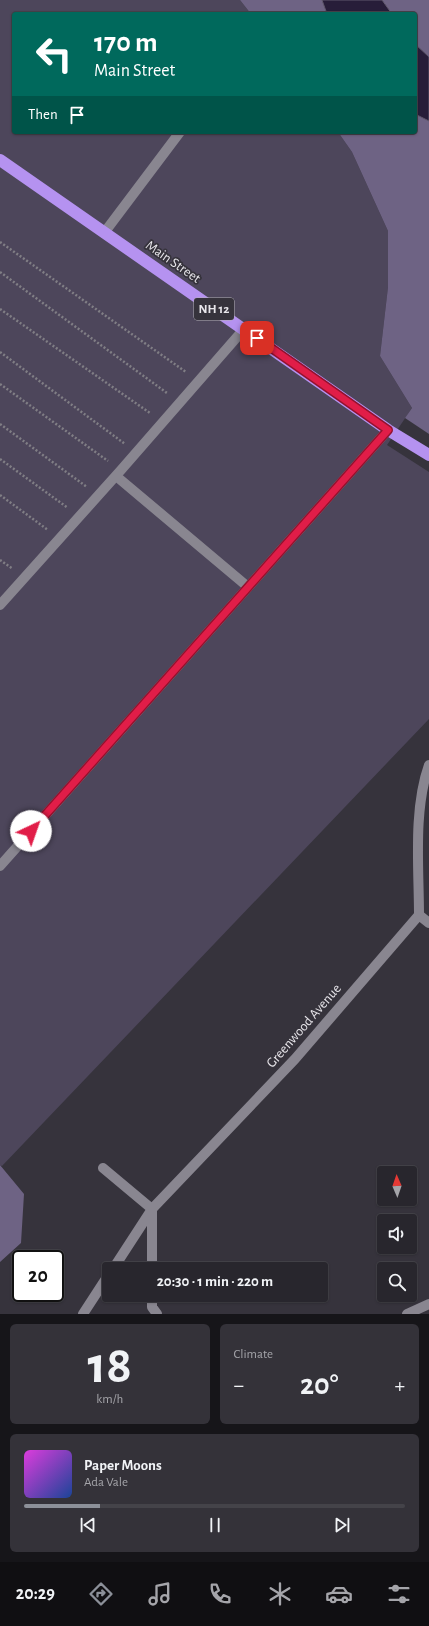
<!DOCTYPE html>
<meta charset="utf-8">
<style>
body{margin:0;font-family:"Alegreya Sans",sans-serif;background:#343239;color:#f1f3f6;height:100vh;display:flex;flex-direction:column;font-size:15px;white-space:nowrap}
*{box-sizing:border-box;margin:0}
p{font-size:13px;color:#a5a5aa}
.icon{flex:none;width:22px;height:22px;fill:none;stroke:currentColor;stroke-width:2;stroke-linecap:round;stroke-linejoin:round}
.map{position:relative;height:1314px;overflow:hidden}
.panel{display:flex;flex-direction:column;gap:10px;padding:10px;background:#161519;flex:1}
.panel>*{flex:none}
.banner{position:absolute;left:12px;top:12px;width:405px;height:122px;border-radius:4px;box-shadow:0 1px 3px #0004,0 0 0 1px #444349;background:#00695c;color:#fff;overflow:hidden}
.needle{width:26px;rotate:358deg}
.controls{position:absolute;left:377px;top:1166px;display:grid;gap:8px}
.controls a{display:grid;place-items:center;width:40px;height:40px;border-radius:4px;background:#28262d;box-shadow:0 1px 3px #0004,0 0 0 1px #444349;font-size:20px}
.speed{position:absolute;left:12px;top:1250px;display:flex;gap:8px;font-size:20px;font-weight:700;text-align:center}
.speed>*{display:grid;place-content:center;width:52px;height:52px;border-radius:50%;background:#28262d;box-shadow:0 1px 3px #0004,0 0 0 1px #444349;line-height:1}
.speed .limit{border:2px solid #111;border-radius:6px;background:#fff;color:#111}
.pin{position:absolute;display:grid;place-items:center;width:34px;height:34px;color:#fff;margin:-17px;border-radius:8px;box-shadow:0 2px 6px #0006}
.me{position:absolute;width:44px;margin:-22px;rotate:42deg;stroke-linejoin:round;filter:drop-shadow(0 0 3px #0008)}
.turn{display:flex;align-items:center;gap:14px;height:84px;padding:0 16px;font-size:18px}
.turn .icon{width:52px;height:52px;stroke-width:2.5}
.turn b{display:block;font-size:28px;line-height:34px}
.then{display:flex;align-items:center;height:38px;padding:0 16px;background:#0003;gap:8px;font-size:15px}
.big{font-size:30px;font-weight:700;line-height:1.1}
.panel .tile{flex:1;display:flex;flex-direction:column;justify-content:center;gap:6px;min-width:0;padding:0 14px;border-radius:6px;background:#343239}
.panel .dial{align-items:center;gap:0}
.dial b{font-size:52px;line-height:1}
.song{display:flex;align-items:center;gap:12px}
.cover{width:48px;height:48px;border-radius:6px;background:linear-gradient(135deg,hsl(300 70% 55%),hsl(220 70% 35%))}
.played{height:4px;border-radius:2px;background:linear-gradient(90deg,#8c9099 20%,#444349 20%)}
.keys{display:flex;justify-content:space-around;direction:ltr}
.heat{display:flex;justify-content:space-between;align-items:center;font-size:22px;direction:ltr}
.panel .tiles{flex:1;display:grid;gap:10px;grid-template-columns:1fr 1fr}
.tile:last-child{grid-column:span 2}
.trip{position:absolute;left:102px;top:1262px;width:226px;height:40px;border-radius:4px;background:#28262d;box-shadow:0 1px 3px #0004,0 0 0 1px #444349;font-weight:700;line-height:40px;text-align:center}
.menu{display:flex;height:64px;justify-content:space-around;align-items:center;background:#100f12;color:#a5a5aa}
.menu .icon{width:28px;height:28px}
.menu .selected{color:#8c9099}
.menu b{font-size:18px;color:#f1f3f6}
.map>svg:first-child{display:block}
</style>
<div class="map">
<svg width="429" height="1314" viewBox="0 0 429 1314">
<rect width="100%" height="100%" fill="#36333c"/>
<path fill="#4d465b" d="M0,0h240l11,14h-237v118h324l14,20 36,79v56l-8,69 32,52 -25,37 42,27v247l-427,447 -2,-1z"/>
<path fill="#6e6384" d="M240,0h82l5,14h-76z
M382,0h47v57l-14,-13v-30h-23z
M415,114l14,7v313l-24,-16 7,-10 -32,-52 8,-69v-56l-36,-79 -14,-20h77z
M0,1165l24,29 -3,49 -21,19z"/>
<path fill="#271d39" stroke="#61596e" d="M322,0h60l10,14h-65z
M415,44l14,13v64l-14,-7z"/>
<g fill="none" stroke-linecap="round" stroke-linejoin="round">
<path stroke="#807e85" stroke-width="2.5" stroke-dasharray="2 2" stroke-linecap="butt" d="M0,242l186,130
M0,272l167,121
M0,309l150,104
M0,352l125,92
M0,384l108,77
M0,424l87,63
M0,459l68,49
M0,495l48,35
M0,560l13,9"/>
<path stroke="#898690" stroke-width="10" d="M104,233l76,-101
M116,476l132,111
M0,605l121,-135 123,-141
M0,866l388,-436
M419,915l10,8
M103,1168l49,41v60
M113,1269l39,-60 143,-150 124,-144c0,-47 -6,-105 10,-150
M152,1295v12l5,7
M83,1314l26,-40
M407,1314l22,-10"/>
<path stroke="#b592f0" stroke-width="12" d="M0,160l388,270 41,25"/>
</g>
<g fill="none" stroke-linecap="round" stroke-linejoin="round">
<defs>
<path id="route" d="M31,831l357,-401 -131,-92"/>
</defs>
<use href="#route" stroke="#92132f" stroke-width="10"/>
<use href="#route" stroke="#e11d48" stroke-width="7"/>
</g>
<g text-anchor="middle" dominant-baseline="central" stroke-width="3.5" stroke-linejoin="round" paint-order="stroke">
<rect fill="#36333c" stroke="#b3b0b6" stroke-width="1" x="194" y="298" width="40" height="22" rx="3"/>
<g font-size="13" font-weight="bold" fill="#e8e6eb">
<text x="214" y="309">NH 12</text>
</g>
<g font-size="14" fill="#e8e6eb" stroke="#36333c">
<text transform="translate(173 262) rotate(35)">Main Street</text>
<text transform="translate(304 1026) rotate(-49)">Greenwood Avenue</text>
</g>
</g>
</svg>
<div class="controls">
<a><svg class="needle" viewBox="-14 -14 28 28"><path d="M0-13l5 13h-10z" fill="#e53935"/><path d="M0 13l5-13h-10z" fill="#a5a5aa"/></svg></a>
<a><svg class="icon" aria-label="sound" viewBox="0 0 24 24"><path d="M4 9h4l5-4v14l-5-4H4zM17 9q2 3 0 6"/></svg></a>
<a><svg class="icon" aria-label="search" viewBox="0 0 24 24"><circle cx="10" cy="10" r="6"/><path d="M15 15l6 6"/></svg></a>
</div>
<div class="speed"><div class="limit">20</div></div>
<div class="pin" style="left:257px;top:338px;background:#d93025"><svg class="icon" aria-label="arrive" viewBox="0 0 24 24"><path d="M6 21V4h12l-3 4 3 4H6"/></svg></div>
<svg class="me" style="left:31px;top:831px" viewBox="-20 -20 40 40"><circle r="19" fill="#fff"/><path d="M0-13L10 11 0 6-10 11z" fill="#e11d48"/></svg>
<div class="trip">20:30 · 1 min · 220 m</div>
<div class="banner">
<div class="turn"><svg class="icon" aria-label="left" viewBox="0 0 24 24"><path d="M17 20v-9H6M10 6l-5 5 5 5"/></svg><div><b>170 m</b>Main Street</div></div>
<div class="then">Then<svg class="icon" aria-label="arrive" viewBox="0 0 24 24"><path d="M6 21V4h12l-3 4 3 4H6"/></svg></div>
</div>
</div>
<section class="panel">
<div class="tiles">
<div class="tile dial"><b>18</b><p>km/h</p></div>
<div class="tile"><p>Climate</p>
<div class="heat"><a>−</a><b class="big">20°</b><a>+</a></div>
</div>
<div class="tile">
<div class="song"><i class="cover"></i><div><b>Paper Moons</b><p>Ada Vale</p></div></div>
<div class="played"></div>
<div class="keys"><svg class="icon" aria-label="previous" viewBox="0 0 24 24"><path d="M18 5L8 12l10 7zM5 5v14"/></svg><svg class="icon" aria-label="pause" viewBox="0 0 24 24"><path d="M8 5v14M16 5v14"/></svg><svg class="icon" aria-label="next" viewBox="0 0 24 24"><path d="M6 5l10 7-10 7zM19 5v14"/></svg></div>
</div>
</div>
</section>
<nav class="menu">
<b>20:29</b>
<svg class="icon selected" aria-label="directions" viewBox="0 0 24 24"><path d="M12 3l9 9-9 9-9-9zM9 14v-3h6M13 9l2 2-2 2"/></svg>
<svg class="icon" aria-label="music" viewBox="0 0 24 24"><path d="M9 18V5l10-2v13"/><circle cx="6" cy="18" r="3"/><circle cx="16" cy="16" r="3"/></svg>
<svg class="icon" aria-label="phone" viewBox="0 0 24 24"><path d="M5 4h4l2 5-3 2q2 4 5 5l2-3 5 2v4C11 20 4 13 5 4z"/></svg>
<svg class="icon" aria-label="climate" viewBox="0 0 24 24"><path d="M12 3v18M4 7l16 10M4 17L20 7"/></svg>
<svg class="icon" aria-label="car" viewBox="0 0 24 24"><path d="M5 17H2v-5l4-1 3-4h7l3 4 3 1v5h-3M9 17h6M6 11h13"/><circle cx="7" cy="17" r="2"/><circle cx="17" cy="17" r="2"/></svg>
<svg class="icon" aria-label="filters" viewBox="0 0 24 24"><path d="M4 7h16M4 17h16"/><circle cx="9" cy="7" r="2"/><circle cx="15" cy="17" r="2"/></svg>
</nav>
